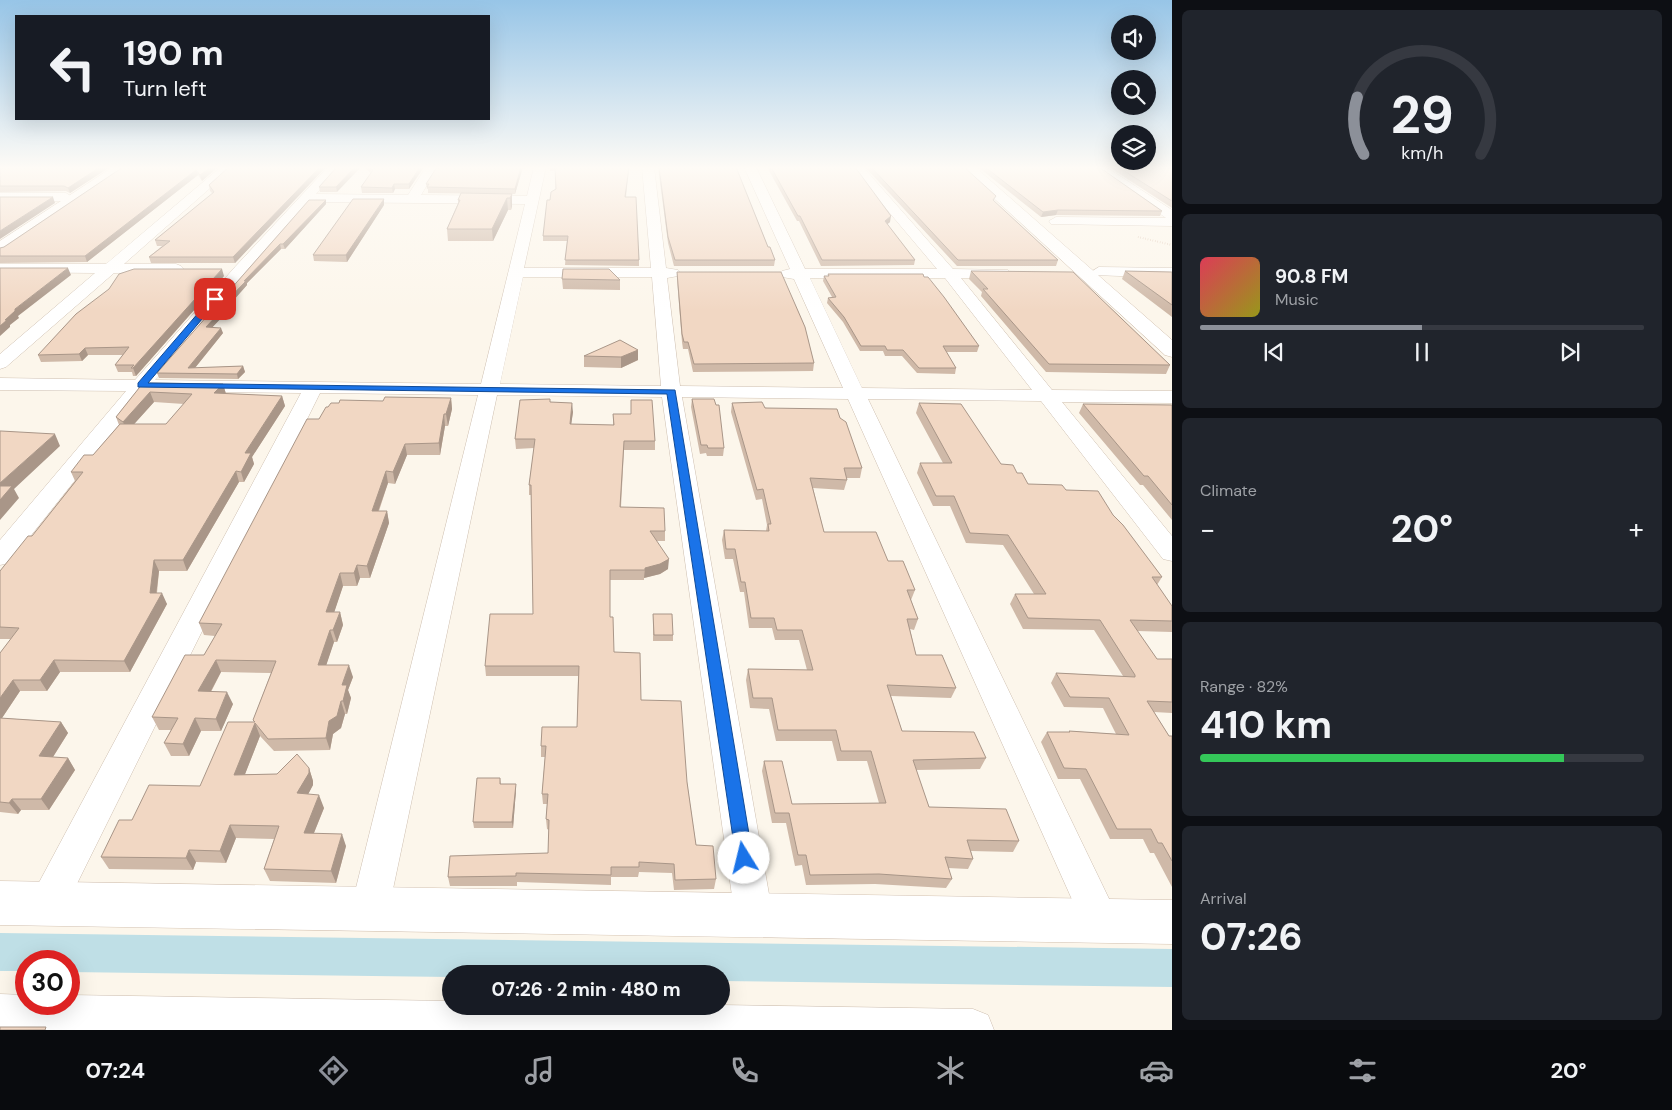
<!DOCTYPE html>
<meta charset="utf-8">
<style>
body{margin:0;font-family:"DM Sans",sans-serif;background:#20242c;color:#f1f3f6;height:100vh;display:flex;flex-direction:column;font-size:19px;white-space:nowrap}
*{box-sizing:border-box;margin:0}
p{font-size:16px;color:#9ea1a6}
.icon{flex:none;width:28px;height:28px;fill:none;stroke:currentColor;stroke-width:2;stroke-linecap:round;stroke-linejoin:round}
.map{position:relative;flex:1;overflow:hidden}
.drawer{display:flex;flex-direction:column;gap:10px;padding:10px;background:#0d0f14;width:500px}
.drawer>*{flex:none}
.hud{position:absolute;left:15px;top:15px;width:475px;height:105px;border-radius:0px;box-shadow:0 5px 20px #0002;background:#171b24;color:#f1f3f6;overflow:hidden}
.tools{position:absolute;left:1111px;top:15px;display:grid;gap:10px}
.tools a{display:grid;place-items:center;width:45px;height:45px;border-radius:50%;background:#171b24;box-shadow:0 5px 20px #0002;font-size:25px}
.speed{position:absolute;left:15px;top:950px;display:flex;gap:10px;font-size:25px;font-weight:700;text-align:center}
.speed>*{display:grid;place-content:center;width:65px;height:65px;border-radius:50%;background:#171b24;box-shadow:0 5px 20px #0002;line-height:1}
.speed .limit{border:8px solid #d22;background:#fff;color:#111}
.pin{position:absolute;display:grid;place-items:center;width:42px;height:42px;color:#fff;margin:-21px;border-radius:10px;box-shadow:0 2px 8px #0006}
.me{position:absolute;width:55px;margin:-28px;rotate:351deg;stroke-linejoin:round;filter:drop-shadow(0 0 4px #0008)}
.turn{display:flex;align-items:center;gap:18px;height:105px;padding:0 25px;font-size:22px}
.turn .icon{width:65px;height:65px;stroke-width:2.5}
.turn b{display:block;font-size:35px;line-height:42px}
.big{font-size:38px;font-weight:700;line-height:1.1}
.drawer .card{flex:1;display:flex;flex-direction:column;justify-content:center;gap:8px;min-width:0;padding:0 18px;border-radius:8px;background:#20242c}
.drawer .dial{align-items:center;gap:0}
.dial svg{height:130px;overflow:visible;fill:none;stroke:#363941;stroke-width:7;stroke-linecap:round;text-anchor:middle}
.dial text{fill:#f1f3f6;stroke:none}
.song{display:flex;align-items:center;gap:15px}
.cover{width:60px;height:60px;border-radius:8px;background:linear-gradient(135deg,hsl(350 70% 55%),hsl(60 70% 35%))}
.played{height:5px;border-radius:2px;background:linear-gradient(90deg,#8c9099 50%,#363941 50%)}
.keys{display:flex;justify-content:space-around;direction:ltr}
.heat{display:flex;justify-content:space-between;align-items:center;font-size:28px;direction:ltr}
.charge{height:8px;border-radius:4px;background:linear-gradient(90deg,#34c759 82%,#363941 0)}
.trip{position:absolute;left:442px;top:965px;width:288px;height:50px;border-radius:25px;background:#171b24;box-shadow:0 5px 20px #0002;font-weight:700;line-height:50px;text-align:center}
.dock{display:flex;height:80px;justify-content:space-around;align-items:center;background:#090b0e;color:#9ea1a6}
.dock .icon{width:35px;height:35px}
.dock .active{color:#8c9099}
.dock b{font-size:22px;color:#f1f3f6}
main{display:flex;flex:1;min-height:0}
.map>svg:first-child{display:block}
</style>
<main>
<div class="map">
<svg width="1172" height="1030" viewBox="0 0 1172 1030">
<rect width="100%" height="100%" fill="#fcf6eb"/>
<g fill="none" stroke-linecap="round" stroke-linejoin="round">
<path fill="#bfdfe6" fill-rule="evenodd" d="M0,933l1172,16v38l-451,-6v-7h-270v3l-382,-5v-11h-43v10h-26z"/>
<defs>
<path id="street" d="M221,167h13l-110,97h52l5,2 3,3 -3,3 -67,1 -108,94 -6,2v-15l95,-81 -95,-1v-8h106z
M328,167h12l-24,27 92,1 18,-28h12l-17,28 106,1 7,-29h12l-22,101h127l-9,-101h12l12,101 12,2 3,3 -3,3 -11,2 13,108 163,2 -49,-109 -12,-2 -3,-3 3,-3 8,-2 -46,-102h12l49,102h132l-86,-102h12l90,102 55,1 3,3 -3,3 -5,2h-42l91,112 120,1v12l-110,-1 110,134v25l-9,-2 -122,-158 -173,-2 245,508 6,13 -6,13 -13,6 -13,-6 -239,-534 -166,-2 91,520 -6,13 -13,6 -13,-6 -6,-13 -73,-520 -165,-2 -108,513 -6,13 -13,6 -13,-6 -6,-13 127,-513 -158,-2 -259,523 -13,6 -13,-6 -6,-13 6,-13 266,-497 -155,-2 -137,172 -9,2v-25l126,-149 -126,-1v-12l135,2 100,-113zM309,202l216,2 -44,180 -326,-4zM523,277h129l9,109 -161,-2zM810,278h135l87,112 -170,-2z
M1093,167h13l66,43v16l-121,-2 -2,-3 7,-4 110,1z
M0,193h66l6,4 -6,4h-66z
M1099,267l73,1v10l-78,-3 -3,-3z
M0,994l26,1v9h43v-9l382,6v5l270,-1 252,4 15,6 6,15h-994z"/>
<path id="secondary" d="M113,167h16l-123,85 -6,1v-12z
M960,167h15l197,173v17l-7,-2z
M0,881l1172,19v44l-1172,-19z"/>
</defs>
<use href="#street" stroke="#cebfb0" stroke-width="1"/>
<use href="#secondary" stroke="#d1bfae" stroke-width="1"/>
<path stroke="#d7baa6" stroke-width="2" stroke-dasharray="0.5 2" stroke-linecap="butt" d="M1138,237l34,8"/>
<use href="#street" fill="#fff" fill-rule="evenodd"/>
<use href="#secondary" fill="#fff" fill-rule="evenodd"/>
</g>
<path fill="#cfb9a8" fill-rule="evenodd" d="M6,167h104l-40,26 -4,-2 -66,1v-23z
M123,167h95l-16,14 -4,-6 -111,87 -87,1v-15l4,-1z
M229,167h97l-91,96h-84l-2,-6 13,-11h-5l-2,-6 58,-46 -3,-3 -1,-6z
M336,167l1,25h-17l-1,-5z
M363,167h61l-15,22h-14l-2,4h-31l-1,-6 10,-14z
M523,167l-8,27h-3v12l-1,4h-3l-15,31h-45l-1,-12 11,-26v-3l41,-6 -71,-1v-4h-1l-1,-5z
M550,167h79l-3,30 13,63v6l-74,-1 2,-24h-24v-5l7,-36 6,-11 -1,-18h-5z
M658,167h78l32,80 7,13 -1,6h-100l-6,-23z
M767,167h88l35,55 -3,2 28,36 -1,5 -93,1 -22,-45h-2z
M865,167h99l30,35 64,58 -2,6h-99z
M978,167h121l63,44 -2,5 -104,-1 -15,2z
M1109,167h63v41z
M309,200h17v4l-41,45h-4l-34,34v2l-23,26 1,3 -13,13 11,6 -28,35 48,-2 2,6 -7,7 -79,-1 -2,-5z
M384,205l-37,57 -33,-1 -1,-6z
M971,271l199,94 -4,9 -120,-2 -65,-76 1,-4 -13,-13z
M1125,271l47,1v45l-50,-38z
M677,272l137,91 -1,8 -120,1 -5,-23h-5l-1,-7 -5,-63z
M828,274l96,3 55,69 -2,6h-31l10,16 -1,6 -38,-1 -15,-17h-17l-2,-5h-23l-17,-29 -16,-19 1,-5 4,-1 -9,-16 1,-5h4z
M224,276l-88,100h-3l-1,-4h-14l-3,-7 8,-10h-35l-6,6 -41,1 -3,-7z
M562,279l58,1v10l-57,-1z
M638,350v10l-17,8 -37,-1v-11z
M143,383l80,1 3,10 56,2 3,10 -33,51 2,7 -10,18h-5l-52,89h-28l-2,22 10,11 -37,68h-70l-13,19h-27l-18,27 59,4 7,11 -15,24 15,1 7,12 -26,40h-28l-3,4 -18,-2v-159l11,-14h-11v-68l32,-35 43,-55 -4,-9 22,-17 26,-30 -3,-8zM154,402l30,2 -18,20h-32z
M451,398l1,11 -4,17h-3l-5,29h-33l-12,29 -7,-1 -9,28h8l2,12 -19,55h-10l-3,8h-14l-9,26h6l3,13 -6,17h-3l-8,23 27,12 -5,13 3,8 -4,16h-2l-4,14 -8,6 -3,16 -56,1 -14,-15 -15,38h32l32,-6 4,13v4l-5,9 16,14 -10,25 32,13 -10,37 -66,-2 -6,-12 10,-30 -38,-1 -10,25 -30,-1 -3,8 -84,-1 -8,-12 31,-37 68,-34 54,-64 -1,-2 18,-47 -50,-1 -10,20 22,12 -12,27h-20l-12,25h-18l-7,-13 7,-13h-12l-7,-13 52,-62 11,-19 -11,-1 -5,-12 120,-204 9,-12 11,-4z
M692,399l32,49 -1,8h-16l-1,-3 -6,1 -9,-47z
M631,400l24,41v9h-31l-3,57 44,24v10h-9l12,28 -8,5 -16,4v2h-34v37l4,35 73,130 9,63 20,34 -2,10 -40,1 -2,-17 -33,-1 -1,5h-27v8l-94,-3v4h-67l-2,-9 100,-24 1,-23 -2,-1 -1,-10 1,-15h-4l-1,-10 3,-37h-4v-11l36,-19 1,-51h-92l-1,-10 48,-52 -2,-119h-2v-10l5,-37 -18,1 -1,-10 36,-37 22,10 -2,12 42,1v-11h18z
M732,403l108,15 22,50 -2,10h-14l1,2 -3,10 -31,-2 11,44 64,29 27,29 -4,10 7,19 -4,11 -4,-1 6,26 40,33 -5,10 -60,-2 11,35 84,27 -6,11 -64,1 13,37 90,34 -6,11 -42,-1 2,8 -5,10 -20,-1 4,11 -6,9 -71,-4 -69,1 -4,-20 -7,1 -9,-43h-14l-10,-52 2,-10 28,43 87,-1 -12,-42h-30l-5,-20h-56l-7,-32 -19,-1 -4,-28 2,-11 59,1 -8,-30h-24l-3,-12h-23l-5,-36h-4l-7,-33h-8l-3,-19 2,-10 42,1 1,-6 -5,-26 -6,1 -25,-88z
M919,403l82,61 16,9 11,11 38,6 47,25 49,62 -5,8 15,21v26l-35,-1 20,28h15v54l-18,-1 15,24h3v151l-18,-34h-4l-7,-14h-33l-30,-60h-22l-17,-37 6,-10h22v-1l47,3 -13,-26 -39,-1 -13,-24 5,-10 67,3 -29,-46 -71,-1 -13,-25 5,-10h19l-31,-49 -37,-2 -16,-37h-17l-16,-33 3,-10h23l-27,-50z
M1083,404l89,1v115l-29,-35h-3l-61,-72z
M653,614l20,21v6h-20z
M500,778l1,6 15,6 -3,38h-39l-1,-6z"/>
<path fill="#a99688" d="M100,167h10l-40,26 -2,-5z
M211,167h7l-16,14 -2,-6z
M320,167h6l-91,96 -2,-6z
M355,167h6l-24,25 -1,-5z
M420,167h4l-15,22v-5z
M521,167h2l-8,27v-5z
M196,170l2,5 -111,87 -2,-6z
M394,184l1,5 -2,4 -1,-5z
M512,194v12l-1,4 -1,-12z
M53,197l2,6 -55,36v-8z
M507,198l1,12 -15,31 -1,-12z
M384,199v6l-37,57 -1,-7z
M326,200v4l-41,45 -2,-5z
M1058,210l-2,5 -15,2 2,-5z
M891,216l-1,6 -6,5 1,-6z
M280,244l1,5 -34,34v2l-23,26 1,3 -17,18 -2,-5 13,-18 25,-28z
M68,268l3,7 -53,41 1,2 -9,7v2l-10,9v-10l15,-17z
M222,269l2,7 -88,100 -3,-8z
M221,328l2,5 -33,41 -2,-6z
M85,348l3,7 -6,6 -3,-7z
M638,350v10l-17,8v-11z
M243,366l2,6 -7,7 -1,-5z
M223,384l3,10 -12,-1z
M150,392l4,10 -27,30 -4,-10z
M282,396l3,10 -33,51 2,7 -10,18 -3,-10 4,-19z
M451,398l1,11 -4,17 -2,-12z
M572,403l1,9 -3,21v-9z
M444,414l1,12 -5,29 -1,-12z
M55,434l5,12 -46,43 5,9 -19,22v-37z
M405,444l2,11 -12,29 -2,-12z
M236,471l3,11 -52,89 -4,-11z
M386,471l2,12 -14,40 -2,-12z
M387,511l2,12 -19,55 -3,-12z
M669,559l-1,10 -8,5 -16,4 1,-10z
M154,560l5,11 -4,33 -5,-11z
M357,565l3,13 -3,8 -3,-13z
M340,573l3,13 -13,39 -4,-13z
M162,593l5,11 -37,68 -6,-11z
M340,612l3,13 -6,17 -4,-12z
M330,630l4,12 -12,36 -4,-13z
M54,660l6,12 -13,19 -7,-11z
M216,660l5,12 -17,32 -6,-13z
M349,665l4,12 -5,13 3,8 -4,16 -4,-13 -1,-16z
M13,680l7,11 -20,30v-23z
M227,692l6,12 -12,27 -5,-12z
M341,701l4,13 -4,14 -8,6 -3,16 -4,-12 3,-17z
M195,718l6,13 -12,25 -6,-12z
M61,722l7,11 -22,35 -7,-12z
M255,723l5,13 -20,51 -6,-12z
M68,758l7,12 -26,40 -8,-11z
M309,768l4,13v4l-11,21 -5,-13z
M516,784v6l-3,38 -1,-6z
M319,795l5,13 -15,37 -5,-12z
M12,799l9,11 -3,4 -9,-11z
M230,825l6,13 -10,25 -6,-12z
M342,834l4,12 -10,37 -5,-12z
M189,850l7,12 -3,8 -7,-12z"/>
<path fill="#f1d7c3" stroke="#a99688" d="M6,167h94l-32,21 -4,-2h-64v-17z
M123,167h88l-11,8 -4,-5 -111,86h-85v-8l4,-1z
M229,167h91l-87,90h-84l21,-16 -15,-1 59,-48 -5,-7z
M337,167h18l-19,20h-17z
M369,167h51l-11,17h-15l-2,4 -31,-1 12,-17z
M437,167h84l-6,22 -88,-2 2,-3h-3z
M555,167h74l-4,30h11l3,63h-74l3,-24h-25l4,-36h3l1,-8 5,-3z
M659,167h77l32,80h2l5,13h-100l-7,-23z
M771,167h84l36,49 -6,5 30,39h-93l-22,-44h-2z
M871,167h93l32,29 -3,4 65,60h-100z
M985,167h114l63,44 -104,-1 -15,2z
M1118,167h54v34z
M461,193l51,1 -2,4h-3l-15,31h-45l13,-29h-2z
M0,197h53l-53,34z
M353,199h31l-38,56h-33z
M309,200h17l-43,44h-3l-36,37h2l-27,28h4l-17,18 15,1 -33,40 55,-2 -6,8 -80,-1z
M0,268h68l-53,41v2l-10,9h2l-7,6z
M134,269h88l-89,99h-2l3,-3h-19l14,-18 -44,1 -6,6 -41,1 38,-41 33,-25 10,-15z
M563,269h46l11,11 -58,-1z
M971,271l102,1 97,93 -121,-1 -66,-75h5z
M1125,271l47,1v33z
M677,272h104l24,55 9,36 -120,1 -6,-22h-4l-2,-8z
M828,274h95l1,3h4l16,20 35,49h-36l13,22h-37l-16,-18h-16l-2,-4h-24l-17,-29 -16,-19 8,-1 -12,-21h5z
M620,340l18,10 -17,7 -37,-1z
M143,383l80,1 -9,9 68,3 -37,57h6l-10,19 -5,-1 -53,89h-29l-4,33h12l-38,68 -70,-1 -14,20h-27l-13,18v-45l19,-25 -19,-1v-56l28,-35h4l51,-64h-12l13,-17h9l27,-31h46l26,-30 -42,-2 -27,30 -7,-5z
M385,397l66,1 -5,16h-2l-5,29 -34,1 -12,28 -7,-1 -14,40h15l-20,55 -10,-1 -3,8h-14l-14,39h14l-7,18h-3l-12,35h31l-7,20h5l-4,16h-2l-4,15 -8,5 -3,17 -58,1 -13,-16 -21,52 43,-1 20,-20 12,14v5l-12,20 22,2 -15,38 38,1 -11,37 -67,-2 15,-43 -49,-1 -10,26 -31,-1 -3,8 -85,-1 18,-37h13l17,-35 51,1 28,-64h27l-2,-2 23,-59 -60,-1 -18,31 29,1 -11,27 -21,-1 -12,26 -19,-1 14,-25 -26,-1 33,-62h19l18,-31 -23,-1 108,-204h12l7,-12h2l3,-4h8l1,-3 43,1z
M550,399v3l22,1 -2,21 44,1 -1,-11h18v-14h21l3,41h-31l-4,66 44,1 1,23h-15l19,28 -9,5 -15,4v2h-35v47h3l1,35 26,1 1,47 40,1 6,81 9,63 17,1 3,33 -41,1 -1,-16 -35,-2v5h-28v8l-95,-2v3l-68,1 2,-21 98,-3 1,-33 -3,-1 2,-25h-6l4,-48h-5l1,-19h35l2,-61h-94l5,-52h43l-2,-129h-2l6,-46h-20l5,-39z
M692,399h22l2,6h3l5,43h-16l-1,-3h-6z
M762,402l3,6 72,1 3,9 6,4 16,46h-18l3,12 -37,-2 14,54h52l12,29h15l12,29h-8l11,29h-11l9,36h26l14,33 -69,-3 15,46 72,1 12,26 -73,2 16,47 77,2 13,32 -52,-1 6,19 -28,-2 7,22 -73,-5 -69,1 -4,-20h-8l-9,-42h-14l-11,-52h18l10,43 94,-1 -15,-52h-30l-5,-21h-58l-6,-32h-19l-5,-29 65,1 -11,-40h-25l-3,-12h-23l-6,-36h-4l-6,-33h-9l-2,-19 45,1 -1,-7h3l-8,-35 -6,1 -25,-87z
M919,403l42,1 40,60 12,1 4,8h5l6,11 34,1 4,5 32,1 15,24 10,10 39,52h-10l20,29v15l-42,-1 27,39h15v43l-25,-1 22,35h3v125l-10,-18h-4l-7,-14h-34l-31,-60 -22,-1 -17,-36h23l-1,-1 60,4 -20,-37 -39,-1 -14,-24 79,4v-2l-35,-55 -72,-2 -13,-24h31l-38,-59 -38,-2 -16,-37h-18l-16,-33h32z
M1083,404l89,1v100l-24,-29h-4z
M0,431h1l54,3 -55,49z
M0,486h12l-12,14z
M653,614h19l1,21h-19z
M0,718l61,4 -22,34 29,2 -27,41h-29l-3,4 -9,-1z
M477,778h23v6h16l-4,38h-39z
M0,1027h46l-1,3h-45z"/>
<linearGradient id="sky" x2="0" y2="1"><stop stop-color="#97c5e7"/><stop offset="0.54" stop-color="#fefbf6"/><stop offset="1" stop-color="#fefbf6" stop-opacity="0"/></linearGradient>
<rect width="1172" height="311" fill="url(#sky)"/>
<path fill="#1a73e8" stroke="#114b97" d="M212,297l7,2 -71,84 527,7 78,468 -2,6 -7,3 -6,-3 -2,-6 -69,-464 -529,-7v-4z"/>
</svg>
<div class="tools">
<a><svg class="icon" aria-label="sound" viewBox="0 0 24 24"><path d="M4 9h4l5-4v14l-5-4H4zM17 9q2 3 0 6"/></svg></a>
<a><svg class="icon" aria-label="search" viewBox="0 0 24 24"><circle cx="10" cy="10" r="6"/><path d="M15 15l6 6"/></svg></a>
<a><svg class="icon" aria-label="layers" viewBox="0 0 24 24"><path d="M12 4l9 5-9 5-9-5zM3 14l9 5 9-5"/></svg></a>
</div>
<div class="speed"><div class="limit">30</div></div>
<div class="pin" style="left:215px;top:299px;background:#d93025"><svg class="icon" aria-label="arrive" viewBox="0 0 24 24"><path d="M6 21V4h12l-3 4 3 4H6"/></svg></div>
<svg class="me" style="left:744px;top:858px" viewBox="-20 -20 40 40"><circle r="19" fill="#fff"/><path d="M0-13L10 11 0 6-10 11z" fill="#1a73e8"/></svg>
<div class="trip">07:26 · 2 min · 480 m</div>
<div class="hud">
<div class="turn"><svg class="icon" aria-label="left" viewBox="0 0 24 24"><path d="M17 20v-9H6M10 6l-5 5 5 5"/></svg><div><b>190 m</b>Turn left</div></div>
</div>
</div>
<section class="drawer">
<div class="card dial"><svg viewBox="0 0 100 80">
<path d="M14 69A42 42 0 1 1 86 69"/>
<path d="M14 69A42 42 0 0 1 10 34" stroke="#8c9099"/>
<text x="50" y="56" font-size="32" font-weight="700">29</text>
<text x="50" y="72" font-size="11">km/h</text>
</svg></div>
<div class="card">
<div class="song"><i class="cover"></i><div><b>90.8 FM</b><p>Music</p></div></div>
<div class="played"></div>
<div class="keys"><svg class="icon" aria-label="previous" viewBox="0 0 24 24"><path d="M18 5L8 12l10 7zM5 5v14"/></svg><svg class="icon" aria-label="pause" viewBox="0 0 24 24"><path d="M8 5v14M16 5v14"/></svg><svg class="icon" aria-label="next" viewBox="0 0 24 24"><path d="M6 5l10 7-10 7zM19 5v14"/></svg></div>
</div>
<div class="card"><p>Climate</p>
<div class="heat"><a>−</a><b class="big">20°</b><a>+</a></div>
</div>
<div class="card"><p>Range · 82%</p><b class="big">410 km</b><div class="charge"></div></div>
<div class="card"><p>Arrival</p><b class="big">07:26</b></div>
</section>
</main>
<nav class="dock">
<b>07:24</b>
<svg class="icon active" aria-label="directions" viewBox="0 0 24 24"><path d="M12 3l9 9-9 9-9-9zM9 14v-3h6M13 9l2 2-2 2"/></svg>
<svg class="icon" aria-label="music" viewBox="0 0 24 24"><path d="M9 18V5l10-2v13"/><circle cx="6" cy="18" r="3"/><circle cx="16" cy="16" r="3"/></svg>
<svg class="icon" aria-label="phone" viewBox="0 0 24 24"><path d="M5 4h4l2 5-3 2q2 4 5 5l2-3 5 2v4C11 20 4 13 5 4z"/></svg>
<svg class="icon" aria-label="climate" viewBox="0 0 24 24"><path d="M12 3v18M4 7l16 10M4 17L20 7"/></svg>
<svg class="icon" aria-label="car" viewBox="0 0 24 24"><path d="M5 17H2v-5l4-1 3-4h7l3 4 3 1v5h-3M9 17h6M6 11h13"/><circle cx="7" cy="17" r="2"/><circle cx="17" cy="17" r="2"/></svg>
<svg class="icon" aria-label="filters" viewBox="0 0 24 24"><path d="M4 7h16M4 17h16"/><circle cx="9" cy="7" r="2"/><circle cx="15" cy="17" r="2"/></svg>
<b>20°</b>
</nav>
